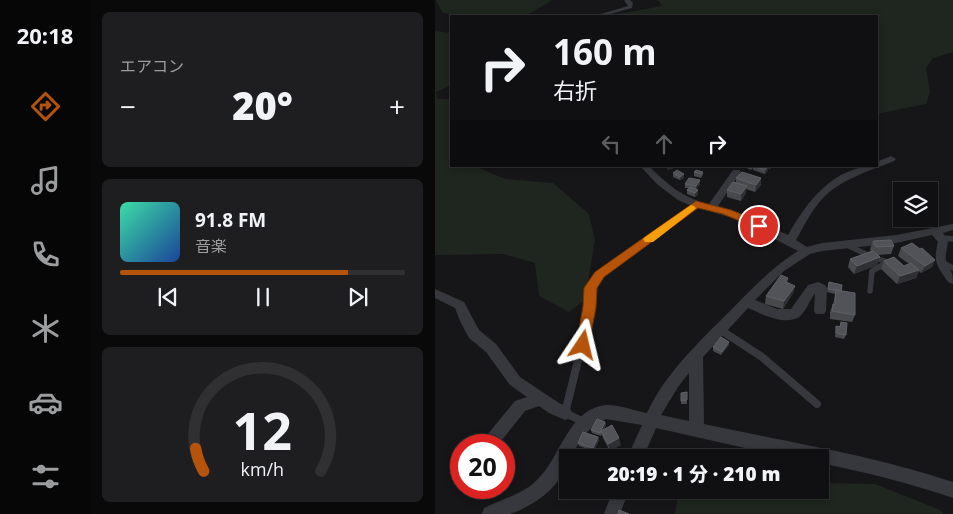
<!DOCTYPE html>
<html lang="ja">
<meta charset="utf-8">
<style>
body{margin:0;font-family:"Open Sans","Noto Sans JP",sans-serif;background:#1e1e20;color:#f1f3f6;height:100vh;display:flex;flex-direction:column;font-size:19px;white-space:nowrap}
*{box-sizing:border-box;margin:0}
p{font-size:16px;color:#9c9d9f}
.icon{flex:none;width:28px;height:28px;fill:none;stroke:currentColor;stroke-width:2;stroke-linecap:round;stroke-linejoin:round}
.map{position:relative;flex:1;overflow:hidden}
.side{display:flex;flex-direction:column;gap:12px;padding:12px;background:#09090a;width:345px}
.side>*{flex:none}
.hud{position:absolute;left:15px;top:15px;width:428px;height:152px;border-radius:0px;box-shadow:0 2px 8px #0003,0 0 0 1px #303032;background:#101012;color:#f1f3f6;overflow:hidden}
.buttons{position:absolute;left:458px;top:182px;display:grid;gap:10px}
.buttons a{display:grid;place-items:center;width:45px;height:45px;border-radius:0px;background:#101012;box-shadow:0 2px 8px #0003,0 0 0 1px #303032;font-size:25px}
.speed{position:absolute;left:15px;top:434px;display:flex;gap:10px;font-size:25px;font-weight:700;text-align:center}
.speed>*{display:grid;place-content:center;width:65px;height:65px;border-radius:50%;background:#101012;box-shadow:0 2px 8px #0003,0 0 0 1px #303032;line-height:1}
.speed .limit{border:8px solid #d22;background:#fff;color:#111}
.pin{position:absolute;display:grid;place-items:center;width:42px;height:42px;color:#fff;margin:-21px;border:2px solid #fff;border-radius:50%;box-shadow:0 1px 5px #0007}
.me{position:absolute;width:55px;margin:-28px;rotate:10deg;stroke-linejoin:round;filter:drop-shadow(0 0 4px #0008)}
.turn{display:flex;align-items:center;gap:18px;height:105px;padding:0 20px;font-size:22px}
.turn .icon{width:65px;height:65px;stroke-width:2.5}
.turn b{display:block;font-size:35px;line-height:42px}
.lanes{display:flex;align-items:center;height:48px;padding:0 20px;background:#0003;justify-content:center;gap:25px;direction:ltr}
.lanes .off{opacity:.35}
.big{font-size:38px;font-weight:800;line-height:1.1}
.side .tile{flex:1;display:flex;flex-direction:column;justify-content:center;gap:8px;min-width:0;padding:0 18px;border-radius:8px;background:#1e1e20}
.side .dial{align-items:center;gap:0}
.dial svg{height:130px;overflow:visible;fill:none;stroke:#303032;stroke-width:7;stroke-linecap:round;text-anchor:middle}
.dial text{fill:#f1f3f6;stroke:none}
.song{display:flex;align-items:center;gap:15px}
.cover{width:60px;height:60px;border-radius:8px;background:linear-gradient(135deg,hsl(160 70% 55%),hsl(220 70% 35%))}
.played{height:5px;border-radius:2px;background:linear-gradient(90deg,#b45309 80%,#303032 80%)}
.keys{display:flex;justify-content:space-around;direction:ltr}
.heat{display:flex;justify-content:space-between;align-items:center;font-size:28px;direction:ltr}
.trip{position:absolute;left:124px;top:449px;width:270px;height:50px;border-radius:0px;background:#101012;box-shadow:0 2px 8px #0003,0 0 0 1px #303032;font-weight:800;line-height:50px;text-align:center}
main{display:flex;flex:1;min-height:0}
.tabs{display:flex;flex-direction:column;width:90px;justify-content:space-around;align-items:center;background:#060607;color:#9c9d9f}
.tabs .icon{width:35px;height:35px}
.tabs .on{color:#b45309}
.tabs b{font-size:22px;color:#f1f3f6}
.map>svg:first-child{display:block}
</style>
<main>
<nav class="tabs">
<b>20:18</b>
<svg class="icon on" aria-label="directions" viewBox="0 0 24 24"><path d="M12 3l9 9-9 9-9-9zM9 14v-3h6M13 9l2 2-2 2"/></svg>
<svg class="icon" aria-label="music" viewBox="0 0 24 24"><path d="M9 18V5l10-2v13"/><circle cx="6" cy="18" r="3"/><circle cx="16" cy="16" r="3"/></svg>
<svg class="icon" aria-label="phone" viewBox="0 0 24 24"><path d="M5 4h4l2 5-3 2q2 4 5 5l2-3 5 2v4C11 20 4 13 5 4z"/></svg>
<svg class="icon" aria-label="climate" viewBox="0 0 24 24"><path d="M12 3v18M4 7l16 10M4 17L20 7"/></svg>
<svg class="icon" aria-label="car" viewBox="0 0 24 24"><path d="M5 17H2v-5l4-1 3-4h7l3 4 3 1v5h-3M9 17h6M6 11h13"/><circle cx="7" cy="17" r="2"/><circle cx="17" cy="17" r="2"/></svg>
<svg class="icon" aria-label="filters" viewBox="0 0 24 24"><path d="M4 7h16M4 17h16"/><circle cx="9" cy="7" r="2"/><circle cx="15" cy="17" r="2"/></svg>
</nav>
<section class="side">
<div class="tile"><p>エアコン</p>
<div class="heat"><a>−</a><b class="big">20°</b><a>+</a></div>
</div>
<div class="tile">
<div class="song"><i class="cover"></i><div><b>91.8 FM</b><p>音楽</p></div></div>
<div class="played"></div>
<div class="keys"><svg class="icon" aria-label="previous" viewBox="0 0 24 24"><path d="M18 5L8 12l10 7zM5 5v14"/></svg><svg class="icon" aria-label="pause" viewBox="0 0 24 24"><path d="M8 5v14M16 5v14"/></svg><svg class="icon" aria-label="next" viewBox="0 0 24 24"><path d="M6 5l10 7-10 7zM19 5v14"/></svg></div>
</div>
<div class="tile dial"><svg viewBox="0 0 100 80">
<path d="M14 69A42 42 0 1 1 86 69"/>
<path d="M14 69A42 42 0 0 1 9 55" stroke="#b45309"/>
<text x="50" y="56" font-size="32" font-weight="700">12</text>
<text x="50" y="72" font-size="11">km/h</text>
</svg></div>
</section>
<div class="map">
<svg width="518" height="514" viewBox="0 0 518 514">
<rect width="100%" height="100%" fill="#161618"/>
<path fill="#1e261f" d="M1,0h116l-26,16h-73l-11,-4z
M223,0h295v52l-20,6 -7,10 4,24 -4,12 -50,10v-98h-269l55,-10z
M0,31l16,2v52l-15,7 2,7h13v67h30l-2,2 26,11 48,4 36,31 6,26 -10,60 -16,12 -30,-16 -4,-33 -31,-9 -69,1z
M385,483l55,1 65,26 3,4h-268l4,-24h141z"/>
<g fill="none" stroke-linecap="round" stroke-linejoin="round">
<path stroke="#37383d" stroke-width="5.5" d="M507,238l11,1
M412,245l25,12 19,6
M506,262l12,6
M435,291l2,-20 16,-9
M151,329l5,-42 8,-12 97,-71"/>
<path stroke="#37383d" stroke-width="8" d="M284,329l43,28 55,47
M149,422l-19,-9 21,-85"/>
<path fill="#37383d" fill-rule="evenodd" d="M189,0h6l3,3 -1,5 -29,8h-9l34,-10z
M456,156l5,3 -2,2c-26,11 -58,19 -76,43 -9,11 -15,24 -22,36l11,7 15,-4 74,-8 57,-11v6l-10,3 5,9c-1,7 -4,15 -1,22 5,11 6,6 6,20 -5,-1 -6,-3 -9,-8 -9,-12 -10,-19 -6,-34l-6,-7 -36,8 -74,8 -12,3 -26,17 -29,29 22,9h14l17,-24 10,-3 7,3 2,3 -1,23 -2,3h-8l-2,-3 1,-18c-5,7 -10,20 -16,24 -15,9 -37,-3 -51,-9l-45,49 1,67c83,18 169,31 249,58v16c-44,-15 -88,-26 -133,-35v-5h-30l-134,-30 -13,30h-16l15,-33 -36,-6c-18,7 -27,22 -35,39h-4c0,25 -35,50 -58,56 -8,0 -19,0 -27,0l2,-6c18,-9 40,-14 54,-29 23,-22 30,-70 68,-74 11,-1 30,6 41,8 19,-41 54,-73 85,-104 22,-22 39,-41 66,-58l-62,-32 -44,-13 -14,-6 -20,-15 -18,-19h9c17,18 36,33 60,38l24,-34h6l2,2 -23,34 25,9 45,20c19,-33 45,-69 88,-69v-4zM254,373v48l-28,-6 17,-28z
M0,289l29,13 15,28 17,14 24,33 39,26 11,5 2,5 -2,5 -5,2 -16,-7 -10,-7 -14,5 -27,34h-18l3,-5 32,-39 12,-4 -17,-12 -24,-33 -17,-14 -9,-17 -5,-13 -20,-10z
M178,490h16l-9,24h-16z"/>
</g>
<path fill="#47494d" d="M307,166h30l-2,3 -2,-1v2l-3,4 -12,-4v-2l-2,2z
M259,172h9v3l-2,3 -7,-2z
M238,173l11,5 -4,2 -7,-3z
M301,178l25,7 -6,7 -9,-3v4l-5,8 -14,-4v-7l9,-8z
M265,180v4l-4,5 2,5 -3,3 -8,-3v-4l2,-2h-4v-4z
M438,241l21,5 -3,8 -14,1 3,2 -3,8 -23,9 -6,-7 2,-8 21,-8 -1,-2z
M466,248l34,12 -3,7 -11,6 -2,-2 -3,7 -19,6 -16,-15 3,-8 20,5 5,-2 -11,-8z
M353,278l-1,4 8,4 -2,7 -10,16 -18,-5 1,-8z
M394,282l12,9 14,24 -3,7 -22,-3v-7l3,-8v1l2,-11 -8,-2z
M406,322l5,13 -2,4 -9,-2 1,-11h4z
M294,342v3l-8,10 -8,-4v-4z
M252,392v12h-6v-11z
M170,422l1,3 -2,4 17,16 -11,6 -7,-13 -1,-4 -1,2 -9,-3 -1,-3z
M163,437l1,3 -5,11 -15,-5 -1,-3z"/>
<path fill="#2f3033" d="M232,166h8v2l-8,2z
M333,166v4l-3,4v-4z
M249,174v4l-4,2v-3z
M326,178v7l-6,7 1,-7z
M265,180v4l-4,6v-4z
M312,186l-1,7 -5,8v-7z
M263,190v4l-3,3v-4z
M445,257l-3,8 -23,9 3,-8z
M500,260l-3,7 -11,6 4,-7z
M484,270l-3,8 -19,6 3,-8z
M360,286l-2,7 -10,16 1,-8z
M294,342v3l-8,10 1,-3z
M170,422l1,3 -4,8 -1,-2z
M163,437l1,3 -5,11 -1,-3z
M184,438l2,7 -11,6 -2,-7z"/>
<path fill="#525359" stroke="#5f6168" d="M318,166h15l-3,4z
M242,170l7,4 -4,3 -7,-4z
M261,170l7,2 -2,2 -7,-2z
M307,172l19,6 -5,7 -20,-7z
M254,178l11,2 -4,6 -11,-2z
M298,182l14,4 -6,8 -14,-4z
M255,187l8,3 -3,3 -8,-3z
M456,240l3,6 -18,1 -3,-6z
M477,243l8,6 2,-1 13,12 -10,6 -24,-18z
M438,251l7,6 -23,9 -7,-7z
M459,257l10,9 7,-3 8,7 -19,6 -16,-15z
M346,275l7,3 -2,4 9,4 -11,15 -18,-5z
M394,282l13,3 -1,6 -13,-2z
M401,290l19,3v22l-23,-4 1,-7 2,1z
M406,322l6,1 -1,12 -10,-2v-7l4,1z
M286,337l8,5 -7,10 -9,-5z
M252,392v8l-6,1v-8z
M162,419l8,3 -5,11 -9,-3z
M177,425l7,13 -11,6 -7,-13z
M148,432l15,5 -5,11 -15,-5z
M165,452l13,4v2h-16z
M184,510l10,4h-11z"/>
<path fill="#b45309" stroke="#753606" d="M261,201l35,9 32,13 2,3 -6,3 -36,-15 -25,-6 -94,69 -7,11 -1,19 -7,38 -2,4 -4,2 -5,-2 -2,-4 7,-38 1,-19 11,-16z"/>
<path fill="#f59e0b" d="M256,205l3,1 2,2 -2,2 -41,32h-8l-2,-3 2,-2z"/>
</svg>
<div class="buttons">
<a><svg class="icon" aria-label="layers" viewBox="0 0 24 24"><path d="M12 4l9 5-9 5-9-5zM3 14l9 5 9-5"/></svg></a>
</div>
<div class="speed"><div class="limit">20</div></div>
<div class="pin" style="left:324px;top:226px;background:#d93025"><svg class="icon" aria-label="arrive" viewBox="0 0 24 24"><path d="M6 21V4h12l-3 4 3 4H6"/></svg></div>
<svg class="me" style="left:148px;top:345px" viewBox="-20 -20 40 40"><path d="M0-17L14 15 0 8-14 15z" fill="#b45309" stroke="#fff" stroke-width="4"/></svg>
<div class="trip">20:19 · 1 分 · 210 m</div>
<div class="hud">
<div class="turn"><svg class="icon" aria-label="right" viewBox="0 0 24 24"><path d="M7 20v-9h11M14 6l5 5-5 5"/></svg><div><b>160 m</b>右折</div></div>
<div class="lanes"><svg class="icon off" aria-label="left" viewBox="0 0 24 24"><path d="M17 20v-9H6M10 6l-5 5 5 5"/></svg><svg class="icon off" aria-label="ahead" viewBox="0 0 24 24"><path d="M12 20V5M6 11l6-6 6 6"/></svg><svg class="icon" aria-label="right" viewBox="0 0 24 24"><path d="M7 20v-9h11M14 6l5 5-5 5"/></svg></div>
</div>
</div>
</main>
